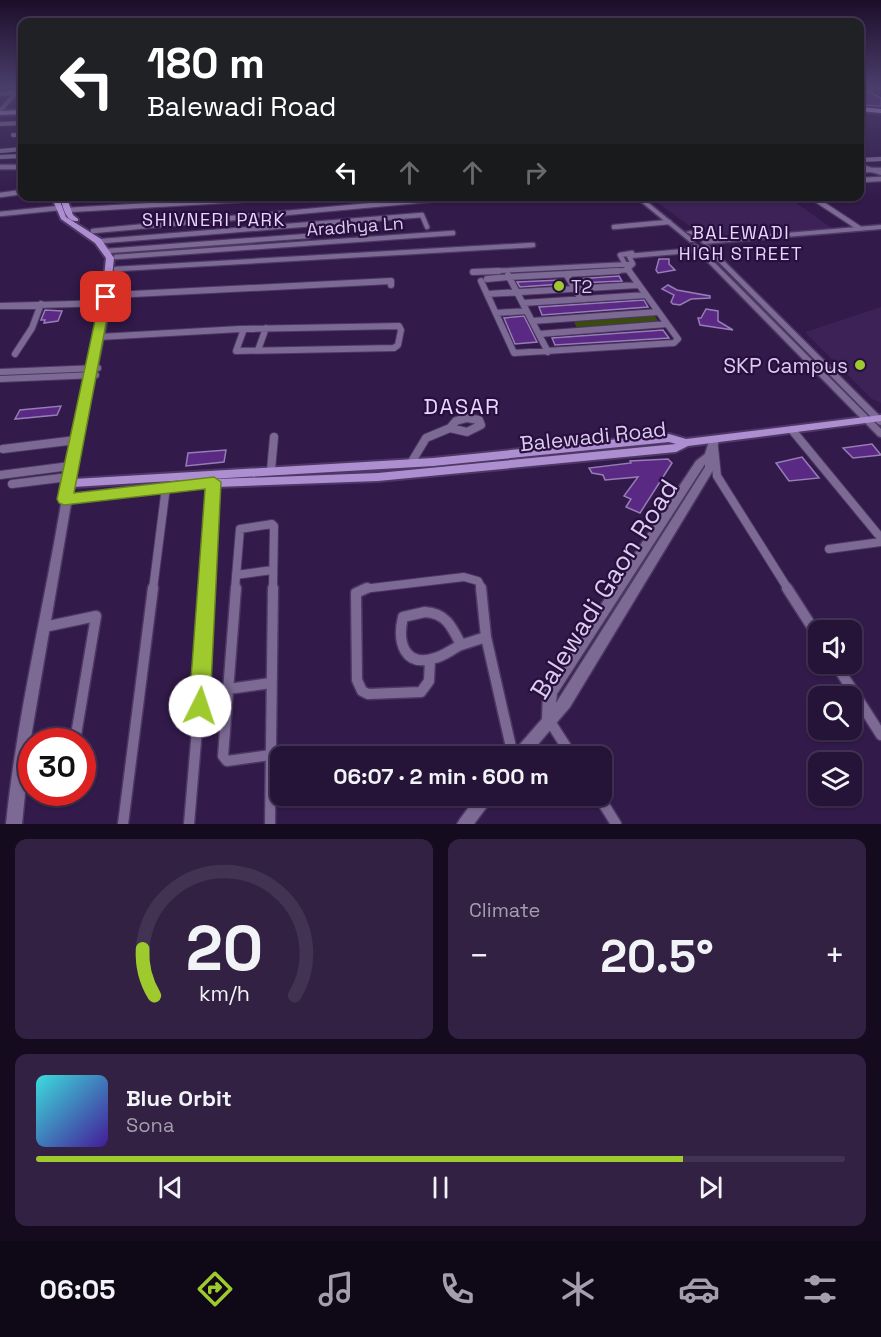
<!DOCTYPE html>
<meta charset="utf-8">
<style>
body{margin:0;font-family:"Space Grotesk",sans-serif;background:#322143;color:#f1f3f6;height:100vh;display:flex;flex-direction:column;font-size:22px;white-space:nowrap}
*{box-sizing:border-box;margin:0}
p{font-size:20px;color:#a49eae}
.icon{flex:none;width:33px;height:33px;fill:none;stroke:currentColor;stroke-width:2;stroke-linecap:round;stroke-linejoin:round}
.map{position:relative;height:824px;overflow:hidden}
.drawer{display:flex;flex-direction:column;gap:15px;padding:15px;background:#150b1f;flex:1}
.drawer>*{flex:none}
.banner{position:absolute;left:18px;top:18px;width:846px;height:183px;border-radius:12px;box-shadow:0 2px 4px #0004,0 0 0 2px #423353;background:#202124;color:#fff;overflow:hidden}
.buttons{position:absolute;left:808px;top:620px;display:grid;gap:12px}
.buttons a{display:grid;place-items:center;width:54px;height:54px;border-radius:12px;background:#261438;box-shadow:0 2px 4px #0004,0 0 0 2px #423353;font-size:30px}
.speed{position:absolute;left:18px;top:728px;display:flex;gap:12px;font-size:30px;font-weight:700;text-align:center}
.speed>*{display:grid;place-content:center;width:78px;height:78px;border-radius:50%;background:#261438;box-shadow:0 2px 4px #0004,0 0 0 2px #423353;line-height:1}
.speed .limit{border:9px solid #d22;background:#fff;color:#111}
.pin{position:absolute;display:grid;place-items:center;width:51px;height:51px;color:#fff;margin:-26px;border-radius:12px;box-shadow:0 3px 9px #0006}
.me{position:absolute;width:66px;margin:-33px;rotate:4deg;stroke-linejoin:round;filter:drop-shadow(0 0 4px #0008)}
.turn{display:flex;align-items:center;gap:21px;height:126px;padding:0 30px;font-size:27px}
.turn .icon{width:78px;height:78px;stroke-width:2.5}
.turn b{display:block;font-size:42px;line-height:51px}
.lanes{display:flex;align-items:center;height:57px;padding:0 30px;background:#0003;justify-content:center;gap:30px;direction:ltr}
.lanes .off{opacity:.35}
.big{font-size:45px;font-weight:700;line-height:1.1}
.drawer .widget{flex:1;display:flex;flex-direction:column;justify-content:center;gap:9px;min-width:0;padding:0 21px;border-radius:12px;background:#322143}
.drawer .dial{align-items:center;gap:0}
.dial svg{height:156px;overflow:visible;fill:none;stroke:#423353;stroke-width:7;stroke-linecap:round;text-anchor:middle}
.dial text{fill:#f1f3f6;stroke:none}
.song{display:flex;align-items:center;gap:18px}
.cover{width:72px;height:72px;border-radius:9px;background:linear-gradient(135deg,hsl(180 70% 55%),hsl(260 70% 35%))}
.played{height:6px;border-radius:3px;background:linear-gradient(90deg,#9fca2e 80%,#423353 80%)}
.keys{display:flex;justify-content:space-around;direction:ltr}
.heat{display:flex;justify-content:space-between;align-items:center;font-size:33px;direction:ltr}
.drawer .tiles{flex:1;display:grid;gap:15px;grid-template-columns:1fr 1fr}
.widget:last-child{grid-column:span 2}
.trip{position:absolute;left:270px;top:746px;width:342px;height:60px;border-radius:12px;background:#261438;box-shadow:0 2px 4px #0004,0 0 0 2px #423353;font-weight:700;line-height:60px;text-align:center}
.tabs{display:flex;height:96px;justify-content:space-around;align-items:center;background:#0f0816;color:#a49eae}
.tabs .icon{width:42px;height:42px}
.tabs .on{color:#9fca2e}
.tabs b{font-size:27px;color:#f1f3f6}
.map>svg:first-child{display:block}
</style>
<div class="map">
<svg width="881" height="824" viewBox="0 0 881 824">
<rect width="100%" height="100%" fill="#321a4a"/>
<path fill="#3d2258" d="M650,197h138l45,32 -119,10 -11,-3z
M881,307v96l-9,-4 -67,-67z"/>
<path fill="#3a4b0e" d="M653,313l5,8 -81,7 -4,-8z"/>
<path fill="#592984" stroke="#967db5" stroke-width="1.5" d="M860,87l21,11v8l-21,-1z
M659,259h10v5l6,6 -17,3 -2,-3z
M619,276l3,5 -44,2 -2,-4z
M560,280l2,4 -42,3 -3,-5z
M668,285l9,5 33,6v2l-19,1 -11,6 -7,-1 -2,-2 3,-7 -12,-6z
M644,300l4,7 -106,8 -3,-8z
M706,309l12,2v10l15,9 -33,-5 -2,-7h3z
M45,310l17,1 -4,10 -14,2 1,-3h-4z
M524,316l13,26 -22,2 -11,-26z
M663,330l6,8 -114,7 -3,-7z
M61,406l-4,9 -42,4 5,-9z
M872,444l9,11 -28,3 -10,-10z
M226,450l-2,12 -38,4 2,-13z
M802,457l17,21 -30,3 -13,-18z
M668,459l4,4 -32,50 -14,-6 5,-8 -7,-3 14,-19 -33,3 -2,-5 -11,-2 -3,-5 42,-5 -1,-2z"/>
<g fill="none" stroke-linecap="round" stroke-linejoin="round">
<defs>
<path id="minor-far4" d="M0,94l16,-2
M0,111l21,-24
M0,124l21,-1
M13,135h9
M0,151l22,-2
M0,157l22,-1
M860,160l21,-1
M0,167h22"/>
<path id="minor-far3" d="M0,167h22
M860,170h21
M860,180l21,-1
M0,195l22,-3
M814,196l-2,1 47,31
M58,199l54,-3
M68,210l239,-14
M0,214l59,-6
M614,227l55,-5
M93,231l377,-35
M103,241l319,-26 5,12
M107,251l201,-15
M116,257l337,-24
M626,266l-6,-11 12,-2
M116,269l417,-24
M473,272l160,-8
M594,272l35,-2
M630,272l-2,-3 5,-5 -4,-8 69,-6"/>
<path id="minor-far2" d="M473,272l26,-1
M487,279l22,-2 -1,-2
M481,281l33,72 160,-10 4,-4 -49,-68
M487,294l151,-9
M113,295l278,-14v4
M581,299l-15,-25 52,-3
M523,303l123,-8
M0,306l111,-3
M496,313l30,-2
M532,321l126,-9
M539,334l128,-10
M99,337l141,-8 159,-3 2,4 -3,15 -4,3 -158,3 8,-22
M258,350l8,-22
M548,352l-39,-75 57,-3
M15,354l17,-26 9,-24
M0,372l98,-4
M0,379l96,-4"/>
<path id="minor-far1" d="M467,418l12,2 2,5 -14,7 -17,-4 6,-7z
M792,430l89,108
M714,447l3,29 71,113
M3,449l73,-9
M411,463l15,-25 24,-10
M271,470l3,-33
M0,475l70,-9
M12,484l56,-7
M829,549l52,-7
M236,575l36,-5
M153,589l13,-102
M209,589l5,-107
M235,589l5,-60 32,-5 2,2 -1,63
M363,589l101,-12 14,4 4,8"/>
<path id="minor" d="M236,588l-13,168 4,5 43,-6
M367,588l-11,5 1,87 5,11 6,3 53,-2 8,-11 1,-21
M481,588l5,49 27,119
M787,588l32,50
M425,612c21,1 27,15 36,33 -9,4 -17,11 -26,13 -31,10 -38,-16 -32,-41z
M44,627l52,-11 -21,125
M461,645l25,-8
M835,663l46,72
M228,689l43,-6
M549,720l23,36
M598,795l18,29
M123,824l30,-236
M189,824l20,-236
M270,824l3,-236"/>
<path id="tertiary" d="M860,164l21,7v4l-21,-7z
M634,196h6l54,44v2h-4z
M881,225v4l-177,15 -3,-2 5,-2 -20,-8 5,-1 24,8z
M695,244l2,1 184,184v8l-3,-1 -185,-189 -1,-1z
M706,244l2,1 173,172v8l-3,-1 -174,-177 -1,-1z
M714,438l5,3 -5,15 1,11 -145,240 -42,49h-16l2,-5 28,-32 1,-26 2,-4 151,-228 9,-7 4,-13zM705,464v3l-149,236 1,-9z
M66,500l4,1 1,3 -41,239 -8,81h-16c11,-108 37,-213 55,-320l1,-3z
M478,795h16l-2,5 -18,24h-17l3,-5z"/>
<path id="secondary" d="M22,110v4l-22,1v-4z
M51,196h7l8,21 35,22 13,19 -6,56 -34,165 359,-21 236,-24 17,5 195,-24v6l-193,25 -12,6 -298,29 -189,7 -124,15 -4,-1 -2,-3 2,-3 127,-16 -115,7 -3,6h-8l-2,-3 40,-176 6,-56 -11,-15 -34,-24zM669,442l7,2 -298,29 -186,7 241,-14z
M60,196h6l7,19 5,4v2c-13,1 -15,-14 -18,-25z"/>
<path id="primary" d="M860,107l21,2v4l-21,-2z"/>
</defs>
<use href="#minor-far4" stroke="#4d3764" stroke-width="5"/>
<use href="#minor-far3" stroke="#4d3764" stroke-width="7"/>
<use href="#minor-far2" stroke="#4d3764" stroke-width="8"/>
<use href="#minor-far1" stroke="#4d3764" stroke-width="10"/>
<use href="#minor" stroke="#4d3764" stroke-width="13"/>
<use href="#tertiary" stroke="#4d3764" stroke-width="3"/>
<use href="#secondary" stroke="#4d3764" stroke-width="4"/>
<use href="#primary" stroke="#4d3764" stroke-width="4"/>
<use href="#minor-far4" stroke="#7c6a94" stroke-width="4"/>
<use href="#minor-far3" stroke="#7c6a94" stroke-width="4.5"/>
<use href="#minor-far2" stroke="#7c6a94" stroke-width="6"/>
<use href="#minor-far1" stroke="#7c6a94" stroke-width="8"/>
<use href="#minor" stroke="#7c6a94" stroke-width="10"/>
<use href="#tertiary" fill="#7c6a94" fill-rule="evenodd"/>
<use href="#secondary" fill="#ad8fd1" fill-rule="evenodd"/>
<use href="#primary" fill="#ceb0f5" fill-rule="evenodd"/>
</g>
<linearGradient id="sky" x2="0" y2="1"><stop stop-color="#1c0e29"/><stop offset="0.43" stop-color="#493e6b"/><stop offset="1" stop-color="#493e6b" stop-opacity="0"/></linearGradient>
<rect width="881" height="202" fill="url(#sky)"/>
<path fill="#9fca2e" stroke="#67831e" stroke-width="1.5" d="M106,293l5,4 -37,196 140,-16 7,5 -11,224 -3,7 -7,3 -8,-3 -3,-7 16,-217 -141,16 -5,-2 -2,-4 43,-202z"/>
<g fill="#9fca2e" stroke="#280f3f" stroke-width="2">
<circle cx="559" cy="286" r="6"/>
<circle cx="860" cy="365" r="6"/>
</g>
<g text-anchor="middle" dominant-baseline="central" stroke-width="4.5" stroke-linejoin="round" paint-order="stroke">
<g font-size="18" letter-spacing="1.5" fill="#e7d7fc" stroke="#280f3f">
<text x="214" y="219">SHIVNERI PARK</text>
<text x="741" y="232">BALEWADI<tspan x="741" dy="21">HIGH STREET</tspan></text>
</g>
<g font-size="18" fill="#dacdec" stroke="#280f3f">
<text transform="translate(355 226) rotate(-4)">Aradhya Ln</text>
</g>
<g font-size="18" fill="#dacdec" stroke="#280f3f" text-anchor="start">
<text x="571" y="286">T2</text>
</g>
<g font-size="21" fill="#dacdec" stroke="#280f3f" text-anchor="end">
<text x="848" y="365">SKP Campus</text>
</g>
<g font-size="21" fill="#dacdec" stroke="#280f3f">
<text transform="translate(593 436) rotate(-6)">Balewadi Road</text>
</g>
<g font-size="22" letter-spacing="1.5" fill="#e7d7fc" stroke="#280f3f">
<text x="462" y="406">DASAR</text>
</g>
<g font-size="26" fill="#dacdec" stroke="#280f3f">
<text transform="translate(604 589) rotate(-58)">Balewadi Gaon Road</text>
</g>
</g>
</svg>
<div class="buttons">
<a><svg class="icon" aria-label="sound" viewBox="0 0 24 24"><path d="M4 9h4l5-4v14l-5-4H4zM17 9q2 3 0 6"/></svg></a>
<a><svg class="icon" aria-label="search" viewBox="0 0 24 24"><circle cx="10" cy="10" r="6"/><path d="M15 15l6 6"/></svg></a>
<a><svg class="icon" aria-label="layers" viewBox="0 0 24 24"><path d="M12 4l9 5-9 5-9-5zM3 14l9 5 9-5"/></svg></a>
</div>
<div class="speed"><div class="limit">30</div></div>
<div class="pin" style="left:106px;top:297px;background:#d93025"><svg class="icon" aria-label="arrive" viewBox="0 0 24 24"><path d="M6 21V4h12l-3 4 3 4H6"/></svg></div>
<svg class="me" style="left:200px;top:706px" viewBox="-20 -20 40 40"><circle r="19" fill="#fff"/><path d="M0-13L10 11 0 6-10 11z" fill="#9fca2e"/></svg>
<div class="trip">06:07 · 2 min · 600 m</div>
<div class="banner">
<div class="turn"><svg class="icon" aria-label="left" viewBox="0 0 24 24"><path d="M17 20v-9H6M10 6l-5 5 5 5"/></svg><div><b>180 m</b>Balewadi Road</div></div>
<div class="lanes"><svg class="icon" aria-label="left" viewBox="0 0 24 24"><path d="M17 20v-9H6M10 6l-5 5 5 5"/></svg><svg class="icon off" aria-label="ahead" viewBox="0 0 24 24"><path d="M12 20V5M6 11l6-6 6 6"/></svg><svg class="icon off" aria-label="ahead" viewBox="0 0 24 24"><path d="M12 20V5M6 11l6-6 6 6"/></svg><svg class="icon off" aria-label="right" viewBox="0 0 24 24"><path d="M7 20v-9h11M14 6l5 5-5 5"/></svg></div>
</div>
</div>
<section class="drawer">
<div class="tiles">
<div class="widget dial"><svg viewBox="0 0 100 80">
<path d="M14 69A42 42 0 1 1 86 69"/>
<path d="M14 69A42 42 0 0 1 8 45" stroke="#9fca2e"/>
<text x="50" y="56" font-size="32" font-weight="700">20</text>
<text x="50" y="72" font-size="11">km/h</text>
</svg></div>
<div class="widget"><p>Climate</p>
<div class="heat"><a>−</a><b class="big">20.5°</b><a>+</a></div>
</div>
<div class="widget">
<div class="song"><i class="cover"></i><div><b>Blue Orbit</b><p>Sona</p></div></div>
<div class="played"></div>
<div class="keys"><svg class="icon" aria-label="previous" viewBox="0 0 24 24"><path d="M18 5L8 12l10 7zM5 5v14"/></svg><svg class="icon" aria-label="pause" viewBox="0 0 24 24"><path d="M8 5v14M16 5v14"/></svg><svg class="icon" aria-label="next" viewBox="0 0 24 24"><path d="M6 5l10 7-10 7zM19 5v14"/></svg></div>
</div>
</div>
</section>
<nav class="tabs">
<b>06:05</b>
<svg class="icon on" aria-label="directions" viewBox="0 0 24 24"><path d="M12 3l9 9-9 9-9-9zM9 14v-3h6M13 9l2 2-2 2"/></svg>
<svg class="icon" aria-label="music" viewBox="0 0 24 24"><path d="M9 18V5l10-2v13"/><circle cx="6" cy="18" r="3"/><circle cx="16" cy="16" r="3"/></svg>
<svg class="icon" aria-label="phone" viewBox="0 0 24 24"><path d="M5 4h4l2 5-3 2q2 4 5 5l2-3 5 2v4C11 20 4 13 5 4z"/></svg>
<svg class="icon" aria-label="climate" viewBox="0 0 24 24"><path d="M12 3v18M4 7l16 10M4 17L20 7"/></svg>
<svg class="icon" aria-label="car" viewBox="0 0 24 24"><path d="M5 17H2v-5l4-1 3-4h7l3 4 3 1v5h-3M9 17h6M6 11h13"/><circle cx="7" cy="17" r="2"/><circle cx="17" cy="17" r="2"/></svg>
<svg class="icon" aria-label="filters" viewBox="0 0 24 24"><path d="M4 7h16M4 17h16"/><circle cx="9" cy="7" r="2"/><circle cx="15" cy="17" r="2"/></svg>
</nav>
